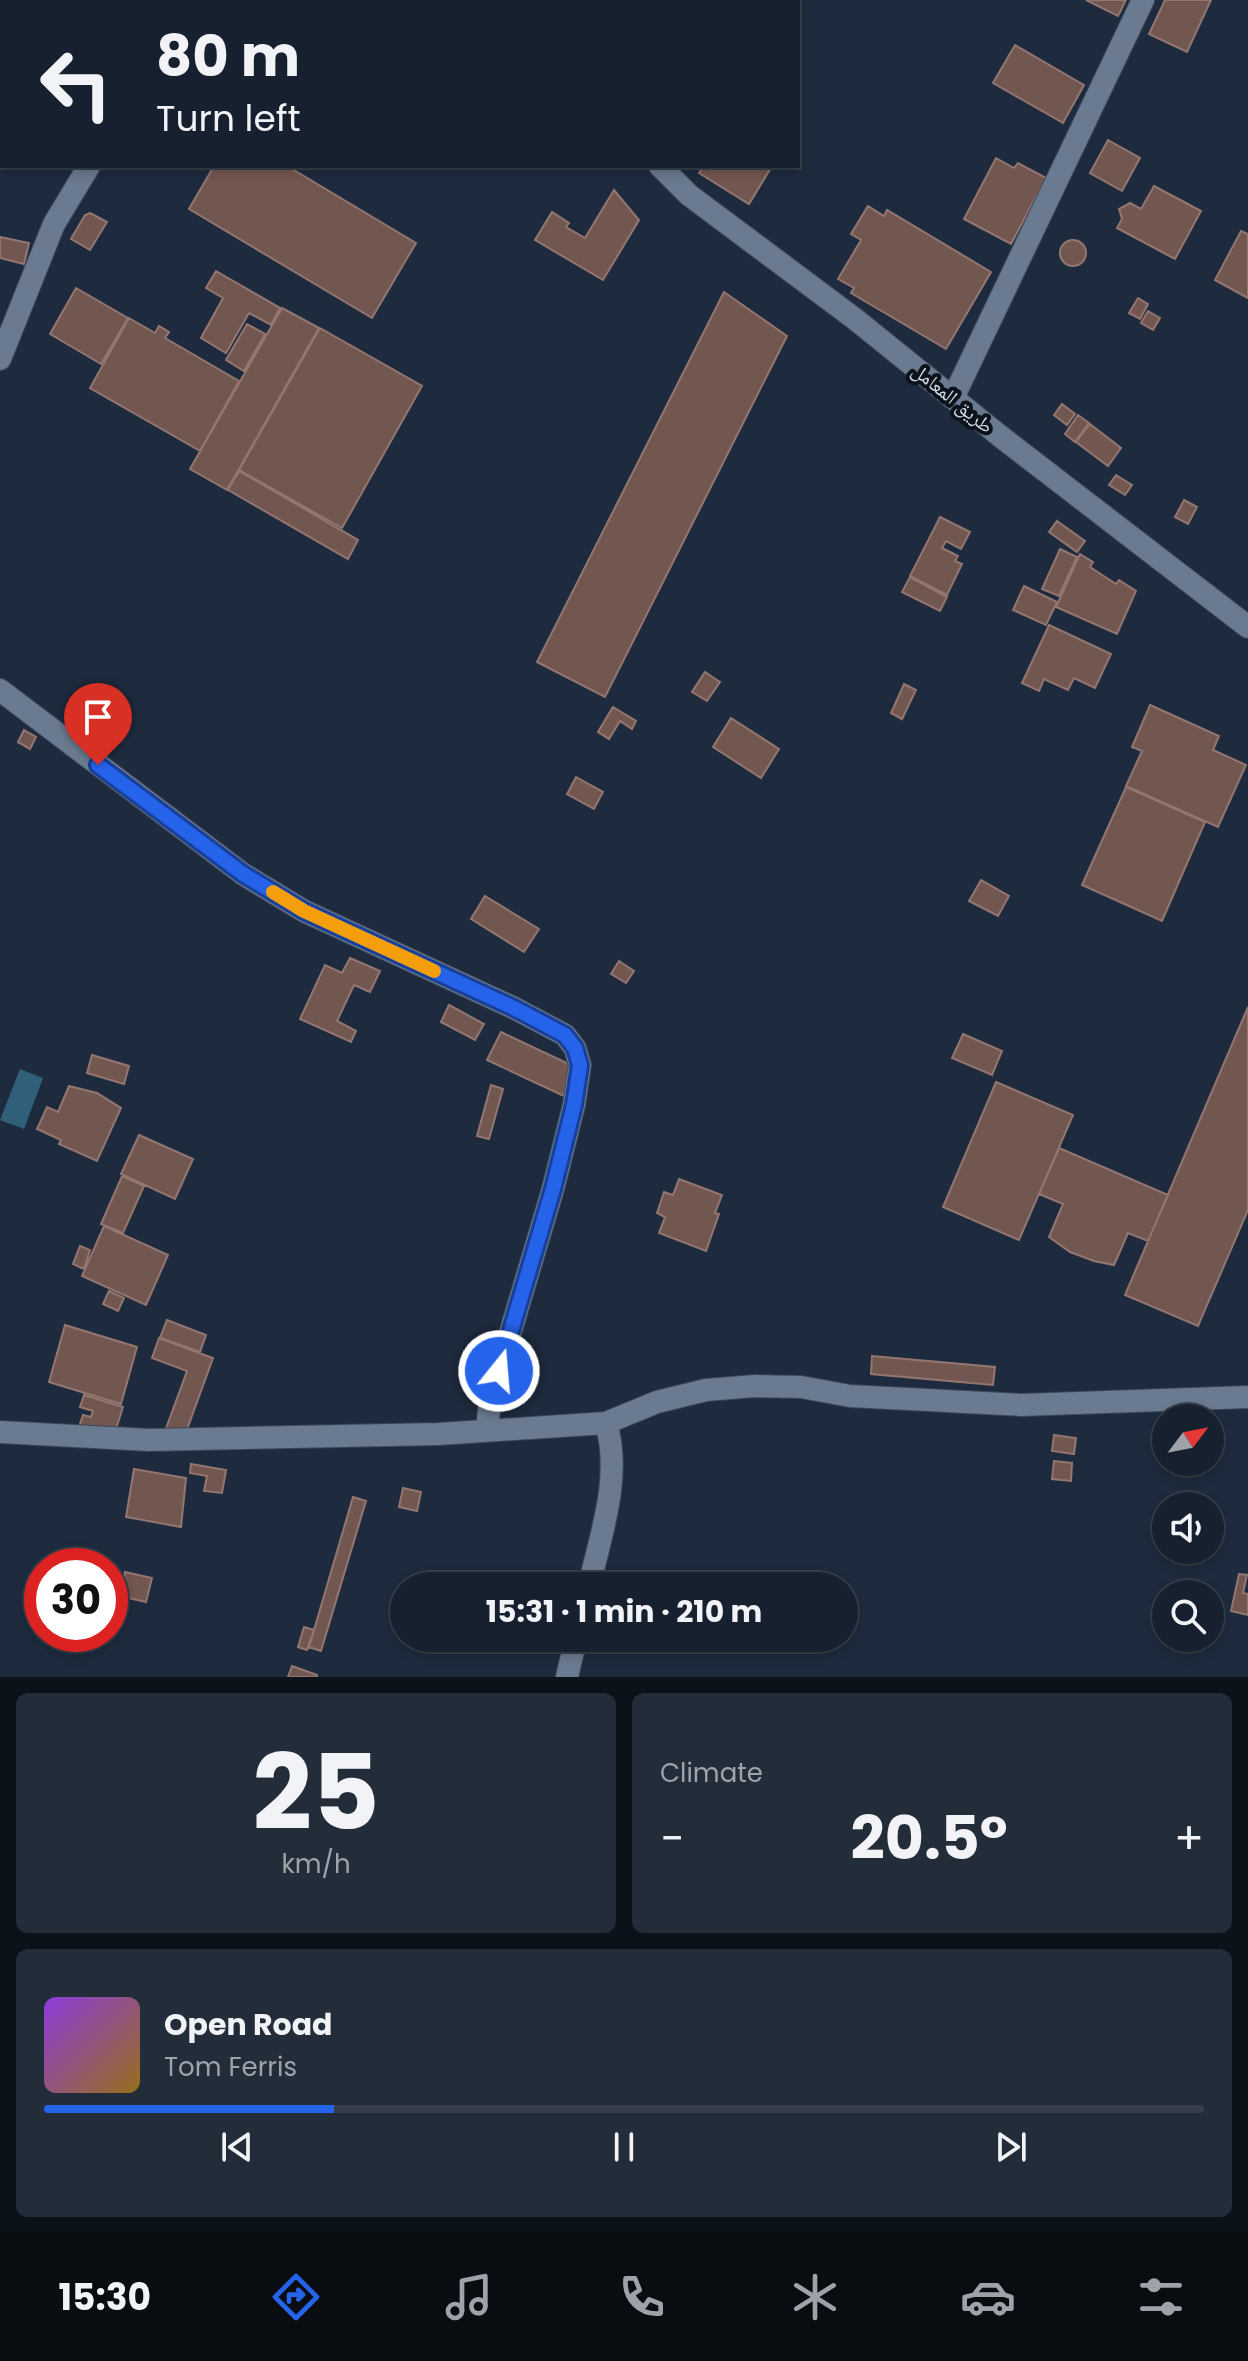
<!DOCTYPE html>
<meta charset="utf-8">
<style>
body{margin:0;font-family:Poppins,"Noto Naskh Arabic",sans-serif;background:#232d3a;color:#f1f3f6;height:100vh;display:flex;flex-direction:column;font-size:30px;white-space:nowrap}
*{box-sizing:border-box;margin:0}
p{font-size:26px;color:#9ea3aa}
.icon{flex:none;width:44px;height:44px;fill:none;stroke:currentColor;stroke-width:2;stroke-linecap:round;stroke-linejoin:round}
.map{position:relative;height:1677px;overflow:hidden}
.details{display:flex;flex-direction:column;gap:16px;padding:16px;background:#0c1219;flex:1}
.details>*{flex:none}
.banner{position:absolute;left:0px;top:0px;width:800px;height:168px;box-shadow:0 4px 12px #0003,0 0 0 2px #353e4a;background:#16202e;color:#f1f3f6;overflow:hidden}
.needle{width:52px;rotate:58deg}
.controls{position:absolute;left:1152px;top:1404px;display:grid;gap:16px}
.controls a{display:grid;place-items:center;width:72px;height:72px;border-radius:50%;background:#16202e;box-shadow:0 4px 12px #0003,0 0 0 2px #353e4a;font-size:40px}
.speed{position:absolute;left:24px;top:1548px;display:flex;gap:16px;font-size:40px;font-weight:700;text-align:center}
.speed>*{display:grid;place-content:center;width:104px;height:104px;border-radius:50%;background:#16202e;box-shadow:0 4px 12px #0003,0 0 0 2px #353e4a;line-height:1}
.speed .limit{border:12px solid #d22;background:#fff;color:#111}
.pin{position:absolute;display:grid;place-items:center;width:68px;height:68px;color:#fff;margin:-82px -34px;border-radius:50% 50% 50% 0;rotate:-45deg;box-shadow:0 0 8px #0007}
.pin .icon{rotate:45deg}
.me{position:absolute;width:88px;margin:-44px;rotate:17deg;stroke-linejoin:round;filter:drop-shadow(0 0 6px #0008)}
.turn{display:flex;align-items:center;gap:28px;height:168px;padding:0 24px;font-size:36px}
.turn .icon{width:104px;height:104px;stroke-width:2.5}
.turn b{display:block;font-size:56px;line-height:68px}
.big{font-size:60px;font-weight:700;line-height:1.1}
.details .widget{flex:1;display:flex;flex-direction:column;justify-content:center;gap:12px;min-width:0;padding:0 28px;border-radius:12px;background:#232d3a}
.details .dial{align-items:center;gap:0}
.dial b{font-size:104px;line-height:1}
.song{display:flex;align-items:center;gap:24px}
.cover{width:96px;height:96px;border-radius:12px;background:linear-gradient(135deg,hsl(270 70% 55%),hsl(40 70% 35%))}
.played{height:8px;border-radius:4px;background:linear-gradient(90deg,#2563eb 25%,#353e4a 25%)}
.keys{display:flex;justify-content:space-around;direction:ltr}
.heat{display:flex;justify-content:space-between;align-items:center;font-size:44px;direction:ltr}
.details .tiles{flex:1;display:grid;gap:16px;grid-template-columns:1fr 1fr}
.widget:last-child{grid-column:span 2}
.trip{position:absolute;left:390px;top:1572px;width:468px;height:80px;border-radius:40px;background:#16202e;box-shadow:0 4px 12px #0003,0 0 0 2px #353e4a;font-weight:700;line-height:80px;text-align:center}
.tabs{display:flex;height:128px;justify-content:space-around;align-items:center;background:#090d12;color:#9ea3aa}
.tabs .icon{width:56px;height:56px}
.tabs .on{color:#2563eb}
.tabs b{font-size:36px;color:#f1f3f6}
.map>svg:first-child{display:block}
</style>
<div class="map">
<svg width="1248" height="1677" viewBox="0 0 1248 1677">
<rect width="100%" height="100%" fill="#1e2b3e"/>
<path fill="#2f5f79" d="M20,1069l23,9 -19,51 -24,-9z"/>
<path fill="#725650" stroke="#947670" stroke-width="2" d="M1086,0h40l-8,16z
M1165,0h46l-24,52 -38,-18z
M1015,45l69,40 -21,38 -70,-40z
M1108,140l32,18 -18,33 -32,-18z
M996,158l18,10 4,-5 28,15 -35,66 -47,-25z
M214,166h73l129,77 -44,75 -183,-109z
M704,166h68l-23,38 -50,-31z
M1154,186l47,25 -26,48 -58,-31 5,-9 -3,-10 11,-6 11,6z
M614,190l25,30 -36,60 -68,-40 17,-28 17,11 -3,4 19,11z
M868,206l16,10 3,-6 104,62 -45,77 -95,-56 3,-5 -16,-9 23,-39 -10,-6z
M90,213l17,9 -17,28 -19,-11 14,-24z
M1241,231l7,3v64l-33,-18z
M0,237l29,6 -5,21 -24,-6z
M1060 253a13 13 0 1 1 26 0a13 13 0 1 1-26 0Z
M216,271l64,37 -9,17 -22,-12 -23,40 -25,-15 22,-40 -17,-10z
M76,288l52,30 -27,46 -51,-30z
M724,292l63,44 -182,361 -68,-35z
M1138,298l10,6 -8,15 -11,-6z
M282,308l37,20 -92,162 -37,-21z
M1148,311l12,7 -7,12 -12,-7z
M129,318l26,15 4,-7 10,6 -4,6 74,43 -39,70 -110,-63z
M247,324l18,10 -21,37 -18,-11z
M320,328l102,58 -80,142 -103,-58z
M1062,404l13,10 -8,11 -13,-10z
M1078,415l11,8 -14,19 -10,-8z
M1090,424l31,24 -13,18 -32,-24z
M239,471l119,69 -10,19 -120,-69z
M1116,475l16,10 -7,10 -16,-10z
M1184,500l13,7 -9,17 -13,-7z
M940,517l30,15 -9,17 -15,-8 -4,7 16,8 -3,5 7,3 -15,31 -37,-19z
M1057,521l28,20 -8,11 -28,-20z
M1060,549l17,8 -18,39 -17,-7z
M1080,554l13,8 -3,5 26,17 3,-4 17,11 -19,43 -61,-27z
M910,577l37,20 -7,14 -38,-19z
M1024,586l33,16 -11,23 -33,-15z
M1049,625l62,29 -16,34 -21,-10 -6,12 -24,-11 -5,12 -17,-8z
M705,672l15,10 -13,19 -15,-9z
M904,684l12,6 -14,29 -11,-6z
M1150,705l69,31 -6,14 33,15 -28,62 -92,-41 16,-35 -10,-4z
M613,707l23,14 -4,8 -12,-8 -11,18 -11,-7z
M731,718l48,31 -18,29 -48,-31z
M24,730l12,7 -6,12 -12,-7z
M576,777l27,15 -9,17 -27,-15z
M1126,787l79,35 -43,99 -80,-36z
M981,880l28,16 -11,20 -29,-15z
M485,896l54,33 -15,23 -53,-33z
M350,958l30,13 -10,21 -16,-7 -17,36 19,10 -5,11 -51,-23 25,-54 17,8z
M619,961l15,10 -8,12 -15,-9z
M449,1005l35,19 -9,16 -34,-18z
M1248,1007v203l-50,116 -73,-31z
M501,1032l68,32 -5,32 -77,-36z
M963,1034l39,17 -10,24 -40,-17z
M92,1055l37,11 -5,18 -37,-11z
M996,1082l77,33 -54,125 -76,-33z
M491,1085l12,4 -14,50 -12,-3z
M69,1086l28,7 24,15 -24,53 -38,-17 2,-4 -24,-11 10,-22 11,5z
M139,1135l54,24 -18,40 -54,-25z
M1059,1148l109,47 -20,46 -20,-8 -14,32 -20,-4 -24,-9 -21,-15 14,-33 -24,-10z
M122,1176l22,10 -21,47 -22,-9z
M679,1179l43,16 -7,18 4,1 -13,37 -47,-18 6,-16 -8,-4 7,-21 9,3z
M104,1226l64,29 -22,50 -64,-29z
M80,1246l10,4 -6,19 -11,-5z
M109,1291l15,7 -6,13 -15,-7z
M167,1320l39,15 -6,17 -40,-14z
M65,1325l72,22 -16,57 -72,-22z
M159,1338l54,20 -28,77 -21,-1 23,-63 -35,-13z
M872,1356l123,11 -2,18 -122,-11z
M84,1395l39,12 -8,25 -37,-2 5,-15 8,2 2,-6 -13,-4z
M1054,1435l22,3 -2,16 -22,-3z
M1054,1461l18,2 -1,18 -19,-2z
M191,1464l35,6 -4,23 -18,-2 3,-15 -17,-3z
M134,1469l52,9 -5,49 -55,-10z
M403,1488l18,4 -4,19 -18,-4z
M353,1497l13,4 -45,150 -12,-4z
M125,1572l27,6 -6,24 -26,-6z
M1239,1574l8,1 -4,18 5,1v21l-17,-4z
M304,1627l10,3 -7,20 -9,-3z
M292,1666l25,9v2h-29z"/>
<g fill="none" stroke-linecap="round" stroke-linejoin="round">
<defs>
<path id="minor" d="M187,2l1,-2
M635,2l2,-2
M0,359l54,-135 35,-58
M953,398l190,-398
M0,690l243,184 61,37 210,97 51,27 10,13 5,17 -6,40 -21,84 -63,212 -3,28
M0,1432l149,8 289,-6 168,-11 51,-21 49,-12 49,-4 46,1 49,9 171,9 227,-8
M589,1586c12,-52 33,-110 17,-163
M567,1677l9,-39"/>
<path id="secondary" d="M521,0l1,2
M660,166l29,29 166,124 145,117 248,191"/>
</defs>
<use href="#minor" stroke="#3c4757" stroke-width="24"/>
<use href="#secondary" stroke="#3c4757" stroke-width="24"/>
<use href="#minor" stroke="#6a7a90" stroke-width="22"/>
<use href="#secondary" stroke="#6a7a90" stroke-width="22"/>
</g>
<g fill="none" stroke-linecap="round" stroke-linejoin="round">
<defs>
<path id="route" d="M98,765l145,109 61,37 210,97 51,27 10,13 5,17 -6,40 -21,84 -54,182"/>
</defs>
<use href="#route" stroke="#184099" stroke-width="20"/>
<use href="#route" stroke="#2563eb" stroke-width="14"/>
<path stroke="#f59e0b" stroke-width="14" d="M273,892l31,19 130,60"/>
</g>
<g text-anchor="middle" dominant-baseline="central" stroke-width="8" stroke-linejoin="round" paint-order="stroke">
<g font-size="20" fill="#d2dae7" stroke="#0d131c">
<text transform="translate(953 398) rotate(39)">طريق المعامل</text>
</g>
</g>
</svg>
<div class="controls">
<a><svg class="needle" viewBox="-14 -14 28 28"><path d="M0-13l5 13h-10z" fill="#e53935"/><path d="M0 13l5-13h-10z" fill="#9ea3aa"/></svg></a>
<a><svg class="icon" aria-label="sound" viewBox="0 0 24 24"><path d="M4 9h4l5-4v14l-5-4H4zM17 9q2 3 0 6"/></svg></a>
<a><svg class="icon" aria-label="search" viewBox="0 0 24 24"><circle cx="10" cy="10" r="6"/><path d="M15 15l6 6"/></svg></a>
</div>
<div class="speed"><div class="limit">30</div></div>
<div class="pin" style="left:98px;top:765px;background:#d93025"><svg class="icon" aria-label="arrive" viewBox="0 0 24 24"><path d="M6 21V4h12l-3 4 3 4H6"/></svg></div>
<svg class="me" style="left:499px;top:1371px" viewBox="-20 -20 40 40"><circle r="17" fill="#2563eb" stroke="#fff" stroke-width="3"/><path d="M0-11L8 9 0 5-8 9z" fill="#fff"/></svg>
<div class="trip">15:31 · 1 min · 210 m</div>
<div class="banner">
<div class="turn"><svg class="icon" aria-label="left" viewBox="0 0 24 24"><path d="M17 20v-9H6M10 6l-5 5 5 5"/></svg><div><b>80 m</b>Turn left</div></div>
</div>
</div>
<section class="details">
<div class="tiles">
<div class="widget dial"><b>25</b><p>km/h</p></div>
<div class="widget"><p>Climate</p>
<div class="heat"><a>−</a><b class="big">20.5°</b><a>+</a></div>
</div>
<div class="widget">
<div class="song"><i class="cover"></i><div><b>Open Road</b><p>Tom Ferris</p></div></div>
<div class="played"></div>
<div class="keys"><svg class="icon" aria-label="previous" viewBox="0 0 24 24"><path d="M18 5L8 12l10 7zM5 5v14"/></svg><svg class="icon" aria-label="pause" viewBox="0 0 24 24"><path d="M8 5v14M16 5v14"/></svg><svg class="icon" aria-label="next" viewBox="0 0 24 24"><path d="M6 5l10 7-10 7zM19 5v14"/></svg></div>
</div>
</div>
</section>
<nav class="tabs">
<b>15:30</b>
<svg class="icon on" aria-label="directions" viewBox="0 0 24 24"><path d="M12 3l9 9-9 9-9-9zM9 14v-3h6M13 9l2 2-2 2"/></svg>
<svg class="icon" aria-label="music" viewBox="0 0 24 24"><path d="M9 18V5l10-2v13"/><circle cx="6" cy="18" r="3"/><circle cx="16" cy="16" r="3"/></svg>
<svg class="icon" aria-label="phone" viewBox="0 0 24 24"><path d="M5 4h4l2 5-3 2q2 4 5 5l2-3 5 2v4C11 20 4 13 5 4z"/></svg>
<svg class="icon" aria-label="climate" viewBox="0 0 24 24"><path d="M12 3v18M4 7l16 10M4 17L20 7"/></svg>
<svg class="icon" aria-label="car" viewBox="0 0 24 24"><path d="M5 17H2v-5l4-1 3-4h7l3 4 3 1v5h-3M9 17h6M6 11h13"/><circle cx="7" cy="17" r="2"/><circle cx="17" cy="17" r="2"/></svg>
<svg class="icon" aria-label="filters" viewBox="0 0 24 24"><path d="M4 7h16M4 17h16"/><circle cx="9" cy="7" r="2"/><circle cx="15" cy="17" r="2"/></svg>
</nav>
